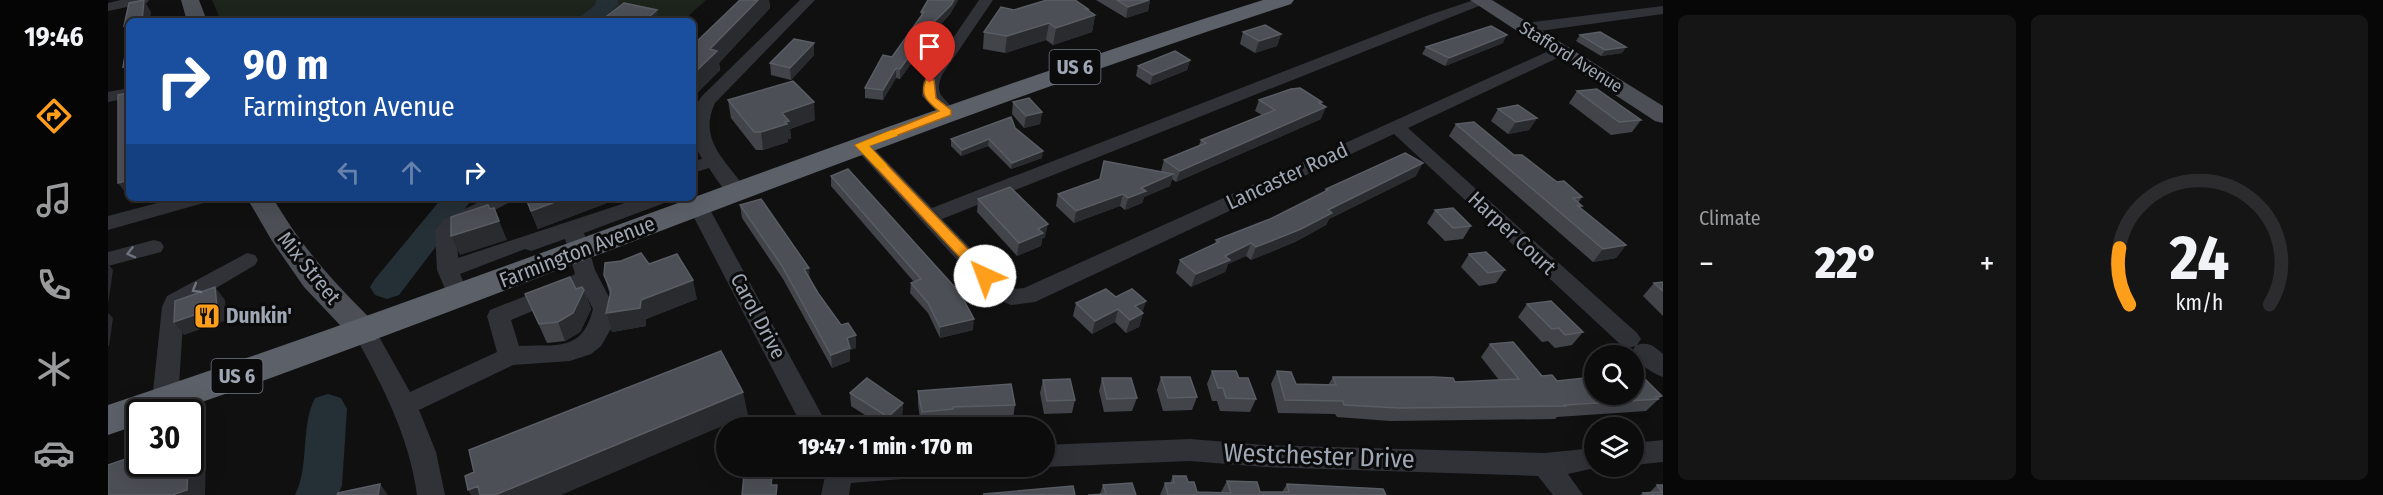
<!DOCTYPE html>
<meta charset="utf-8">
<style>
body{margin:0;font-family:"Fira Sans Condensed",sans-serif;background:#151516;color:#f1f3f6;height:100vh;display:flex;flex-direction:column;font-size:22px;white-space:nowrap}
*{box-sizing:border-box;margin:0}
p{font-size:20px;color:#9a9b9d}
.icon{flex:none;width:33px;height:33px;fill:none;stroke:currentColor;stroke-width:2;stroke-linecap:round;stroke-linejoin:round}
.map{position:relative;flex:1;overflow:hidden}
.sheet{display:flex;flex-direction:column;gap:15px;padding:15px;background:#070707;width:720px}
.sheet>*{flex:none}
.hud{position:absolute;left:18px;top:18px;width:570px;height:183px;border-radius:9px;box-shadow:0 6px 24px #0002,0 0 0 2px #2c2c2e;background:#1a4fa0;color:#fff;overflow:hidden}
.buttons{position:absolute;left:1476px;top:345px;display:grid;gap:12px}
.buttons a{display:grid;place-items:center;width:60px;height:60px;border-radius:50%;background:#0c0c0d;box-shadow:0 6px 24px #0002,0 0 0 2px #2c2c2e;font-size:30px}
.speed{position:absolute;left:18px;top:399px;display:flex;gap:12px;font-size:30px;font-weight:700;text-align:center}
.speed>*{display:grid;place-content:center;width:78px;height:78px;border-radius:50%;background:#0c0c0d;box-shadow:0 6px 24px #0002,0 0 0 2px #2c2c2e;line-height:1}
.speed .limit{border:3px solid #111;border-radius:9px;background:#fff;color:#111}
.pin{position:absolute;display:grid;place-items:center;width:51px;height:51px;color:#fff;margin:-62px -26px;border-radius:50% 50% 50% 0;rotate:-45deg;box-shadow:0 0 6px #0007}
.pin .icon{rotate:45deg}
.me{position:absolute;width:66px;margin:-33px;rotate:317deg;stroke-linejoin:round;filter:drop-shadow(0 0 4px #0008)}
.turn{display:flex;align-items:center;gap:21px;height:126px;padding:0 18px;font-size:27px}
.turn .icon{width:78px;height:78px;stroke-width:2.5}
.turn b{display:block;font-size:42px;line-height:51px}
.lanes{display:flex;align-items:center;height:57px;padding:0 18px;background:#0003;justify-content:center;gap:30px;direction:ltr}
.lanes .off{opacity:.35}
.big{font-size:45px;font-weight:800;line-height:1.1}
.sheet .card{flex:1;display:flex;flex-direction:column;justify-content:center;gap:9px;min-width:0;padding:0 21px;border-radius:9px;background:#151516}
.sheet .dial{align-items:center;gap:0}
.dial svg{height:156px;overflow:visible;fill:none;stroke:#2c2c2e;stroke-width:7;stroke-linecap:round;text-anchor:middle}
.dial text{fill:#f1f3f6;stroke:none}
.heat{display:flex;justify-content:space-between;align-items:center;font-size:33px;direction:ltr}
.sheet .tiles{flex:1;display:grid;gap:15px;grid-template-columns:repeat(2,1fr)}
.trip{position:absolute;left:608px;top:417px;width:339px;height:60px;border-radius:30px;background:#0c0c0d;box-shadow:0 6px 24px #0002,0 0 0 2px #2c2c2e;font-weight:800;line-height:60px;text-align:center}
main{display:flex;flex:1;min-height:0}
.dock{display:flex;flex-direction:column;width:108px;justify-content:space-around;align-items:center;background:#050505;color:#9a9b9d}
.dock .icon{width:42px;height:42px}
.dock .current{color:#ff9e1a}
.dock b{font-size:27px;color:#f1f3f6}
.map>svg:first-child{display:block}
</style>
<main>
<nav class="dock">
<b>19:46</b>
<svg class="icon current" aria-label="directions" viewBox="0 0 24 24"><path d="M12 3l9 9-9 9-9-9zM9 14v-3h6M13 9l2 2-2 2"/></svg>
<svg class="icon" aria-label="music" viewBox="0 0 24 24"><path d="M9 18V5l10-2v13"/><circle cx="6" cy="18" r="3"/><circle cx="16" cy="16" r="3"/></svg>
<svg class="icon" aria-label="phone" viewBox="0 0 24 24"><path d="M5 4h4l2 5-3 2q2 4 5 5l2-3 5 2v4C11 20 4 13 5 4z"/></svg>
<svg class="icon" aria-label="climate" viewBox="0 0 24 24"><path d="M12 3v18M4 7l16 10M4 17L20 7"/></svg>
<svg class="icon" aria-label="car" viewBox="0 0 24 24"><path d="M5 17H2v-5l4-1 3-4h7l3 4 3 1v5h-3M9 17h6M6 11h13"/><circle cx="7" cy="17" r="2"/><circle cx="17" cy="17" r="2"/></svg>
</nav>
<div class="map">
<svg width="1555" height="495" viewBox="0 0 1555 495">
<rect width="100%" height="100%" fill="#101011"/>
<path fill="#1c241c" d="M104,0h494l-23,21h-27l-53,-11 -17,11h-365z"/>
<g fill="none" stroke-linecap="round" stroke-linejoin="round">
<path fill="#253036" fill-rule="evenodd" d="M488,0h22l1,4 -18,17h-26l20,-16z
M334,198h31l-74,97 -12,4 -12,-4 -5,-8 5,-8z
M220,394l13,4 6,11 -5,76 -4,10h-43c15,-30 5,-67 20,-97z"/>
<path fill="#303237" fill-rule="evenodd" d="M13,0h28l-2,3 -39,8v-8z
M692,0h15l-100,103c-18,38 13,59 32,88l-3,4c-17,5 -26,-14 -35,-27l-16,5v-12l9,-2c-11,-19 -14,-42 -1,-62z
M871,0h14l-51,75c-9,21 3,22 14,37l-3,4h-12l-19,-20 1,-14z
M1366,0l15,2 -547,217 65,66 7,4 10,-1 538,-243 6,2 2,3 -2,3 -160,75 229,205 4,6 -4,6c12,-4 18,2 26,9v23c-12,-4 -25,-14 -31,-25l3,-6 -6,2 -8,-3 -227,-211 -359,168 -24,3 -20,-8 -139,-152 3,-4h12l65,67 497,-193z
M1555,6v8l-138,19 -8,-5 8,-5z
M21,88v10l-21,4v-10z
M68,198h34l-3,4 -99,28v-14z
M379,198h26l-3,4 -53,28 1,28 182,-60h30l-3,4 -83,31 11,37 20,39 -3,18 -11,19 -10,8 -21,7 -57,4 -94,45 17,42 9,43h-28c-8,-60 -35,-110 -64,-163l4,-6 8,-3 8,3 37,66 87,-40 -10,-36 3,-6 71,-28 14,-8 -10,-35 -34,12 -6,-2 -65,25 10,23 -3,6 -8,2 -8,-2 -14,-33 -2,-39 8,-11zM475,290l10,19c-11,44 -37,35 -74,37l-8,-26z
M590,200l7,1 3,5 121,222h-26l-115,-222 3,-5z
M46,240l7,2 3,5 -3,5 -53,14v-14z
M139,253l8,2 3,5 -3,5 -71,42 -6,94 -4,7 -9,3 -9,-3 -4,-7 10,-94 5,-11z
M1082,439l74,6 281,8 49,-5v18h10l-36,8 15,21h-30l-15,-19 -274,-9 -74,-6 -146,6 -2,-1h2v-21z
M1555,440v22l-29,3v-22z
M715,466h105l-4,8 -9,4 -64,5 -2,12h-28l5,-23z"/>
<path fill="#4c4f56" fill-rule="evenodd" d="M73,0h18l8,21h-20z
M1362,0h22l171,106v17l-8,-2z
M139,198h26c29,50 62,86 103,126l4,8 -4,8 -11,3 -11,-3 -50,-53 -32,-46z"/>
<path fill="#5c6068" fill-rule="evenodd" d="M1155,0h31l-3,4c-346,112 -682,250 -1023,375l-95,33h-33v12l-32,11v-30c388,-128 765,-282 1155,-405z"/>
</g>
<path fill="#42444a" d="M632,0h29l1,8 -51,55 1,7 -25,25h-2v-50z
M820,0h30l-8,14 -16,18 -34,47 -4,-1 -13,22 -18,-2v-10l27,-31 29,-40v-5z
M988,0h54l-2,11 -22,7z
M980,9v1l7,5 -3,17 -39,13 -7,-5 -41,13 -22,-4 1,-17 30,-22z
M1135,32l38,2 -4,12 -22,7 -15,-9z
M1472,35l46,12 -4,6 -21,3 -25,-15z
M1395,43l-58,23 -23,-12 4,-7z
M706,55l-23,25 -20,-5 -1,-12z
M1082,60l-3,10 -37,15 -14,-9 2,-10z
M1469,91l64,29 -9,12 -21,3 -42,-32z
M620,100l87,20 -25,9 1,10h-3v3l-25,8h-7l-25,-32z
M1151,100l63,2 -1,2v15l-145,63 -4,-3 -2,7 -26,11 -2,6 -17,7 -5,-4 -46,17 -18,-17 2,-12 103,-23 3,-11 35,-15 2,-5 61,-25 -7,-4z
M905,102l29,10 -2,12 -16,4 -12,-14z
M1390,109l39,9 -8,12 -21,4 -17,-13z
M1348,124l58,31 43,27 25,15 -4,6 4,3 -2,2 46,37 -10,13 -23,4 -144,-126z
M907,128l27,30 -31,11 -23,-23 -27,10 -10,-10v-7z
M723,176l142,154 -33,8 -12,-25 -18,-20 1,-10 3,-1 -83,-96z
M1308,176l-87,43 -3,6 -31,17 -44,18 -5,-4 -18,8 -3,8 -34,15 -15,-14 4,-13 35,-16 1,-4 54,-21 55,-27 1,-3z
M417,198h95l-82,31z
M870,199l67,38 -3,2 -1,7 -24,10 -40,-44z
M632,205l69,73 9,15 23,32 15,10v13l-6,2v11l-18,7 -49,-89 -41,-61z
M1327,210l36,16 -8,13 -18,2 -18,-18z
M1361,254l36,16 -9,13 -17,3 -18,-19z
M541,264l48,35 -51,20v7l-34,6 -6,-19 4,-18 -6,-20z
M1555,282v34l-20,-20 11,-13z
M468,289l8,1 7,19 -11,23 -15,9 -18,2 -22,-49z
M1008,297l27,16 -4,14 -13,6 -11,-11 -23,12 -19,-18 3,-13z
M1419,304l56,28 -11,13 -17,3 -7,-7 -6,1 -24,-25z
M1382,344l52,32 15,5 105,15 -16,15 -89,6 -2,2 -165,2 -53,-4 -2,-3 -57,-1 -7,-29 6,-13 19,13 32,1 5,-8 122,5 44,-2 -18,-23z
M1104,371l27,7 17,21 -6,13 -30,-1 -3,-10h-5l-5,-17z
M1053,377l36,20 -5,13 -29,1 -6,-21z
M994,378l35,20 -5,13 -28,1 -5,-21z
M935,380l32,20 -3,13 -28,1 -4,-21z
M810,391l97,14 -2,13 -61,2v2l-31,3 -3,-21z
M742,393l53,10 -1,13 -12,12h-5l-34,-22z
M1065,476l15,6 9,10h24l6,-11 33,11h22l5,-8 99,11h-226l5,-12h5z
M995,485l33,10 -36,-1z
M1549,485h6v10h-23l3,-2h6z"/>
<path fill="#2a2b2e" d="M36,0l7,12 -1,9h-8z
M650,0h11l1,8 -51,55 1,7 -25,25 -2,-12v-9l17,-25z
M846,0h4l-8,14 -16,18 -34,47v-10l34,-47z
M1042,0l-2,11 -22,7 2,-11z
M978,9h2l-2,9 9,-3 -3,17 -39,13 3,-17z
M549,10l2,11h-15z
M941,23l-3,17 -41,13 2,-17z
M1173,34l-4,12 -22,7 4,-12z
M1399,35l-4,8 -58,23 4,-8z
M706,43v12l-23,25 -1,-12z
M1518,47l-4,6 -21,3 4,-6z
M1082,60l-3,10 -37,15 3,-10z
M21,66v10l-6,-9z
M788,68v10l-13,22v-10z
M706,102l1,18 -25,9 1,10h-3v3l-25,8 -2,-18 21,-19z
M1214,102l-3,8 7,-3 -5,12 -145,63 4,-11z
M934,112l-2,12 -16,4 2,-12z
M1429,118l-8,12 -21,4 8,-12z
M881,139l-1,7 -27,10 1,-6z
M935,151l-1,7 -31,11 1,-6z
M1315,163l-7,13 -87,43 -3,6 -31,17 -44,18 5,-13 72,-37z
M1065,174l-3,12 -26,11 -2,6 -17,7 3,-12 13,-10z
M21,180v16h-1l-10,-13z
M1015,194l-3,12 -46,17 2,-12z
M458,198h54l-82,31 -7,-18z
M391,221l8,19 -47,15 -9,-19z
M940,224l-3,13 -3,2 -1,7 -24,10 2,-13 19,-14z
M1143,243l-5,13 -18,8 -3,8 -34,15 5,-13 29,-18z
M1518,245l-10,13 -23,4 10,-13z
M0,264l5,6 -5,34z
M701,268l1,13 -6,-12z
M585,280l4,19 -51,20v7l-34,6 -6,-19 35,-13z
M107,287l10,13 2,20 -43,15 -10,-13z
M476,290l7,19 -11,23 -15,9 -7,-19z
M1038,301l-4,13 -7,-8z
M1010,309l-3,13 -23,12 3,-13z
M0,313l5,5 -4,28h-1z
M1035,313l-4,14 -13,6 4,-13z
M866,319l-1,11 -33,8v-11z
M748,335v13l-6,2v11l-18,7 -1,-13 16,-17z
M635,392l5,23 -187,80h-66z
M795,403l-1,13 -12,12h-2v-11z
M82,439l16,17 -1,39h-33l16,-31h2z
M637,466h19l-18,6z
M272,484l8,11h-10z
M370,486l5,9h-12l-3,-5z"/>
<path fill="#4c4f55" stroke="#595d64" stroke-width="1.5" d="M36,0l-2,21h-13v45l-6,1 5,-29 -3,1 3,-14 -4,1 5,-23z
M632,0h18l-48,49 7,2 -24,23v-29z
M820,0h26l-3,5 -17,17 -34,47 -4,-1 -13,22 -18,-2 18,-33 9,2 32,-45h-3z
M939,0h28l13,9h-2l9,6 -39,13 -7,-5 -42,13 -23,-4 17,-25 13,3z
M1009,0h32l-21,7z
M516,3l33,7 -13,11h-34l-7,-2z
M1157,25l16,9 -22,7 -16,-9z
M1383,26l16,9 -58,23 -23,-11z
M1492,32l26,15 -21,3 -25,-15z
M686,39l20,4 -24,25 -20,-5z
M1067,51l15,9 -37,15 -15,-9z
M685,81l21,21 -32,11 7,8 -4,1 2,2 -26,8h-7l-26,-32z
M1192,88l22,14 -3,1 7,4 -146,64 -16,-11 42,-17 -5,-3 74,-30 -16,-10 32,-11z
M1489,89l44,31 -22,2 -42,-31z
M21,93v87l-11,3v-88z
M921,98l13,14 -16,4 -13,-14z
M1410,105l19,13 -21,4 -18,-13z
M903,117l4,11 28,23 -31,12 -23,-24 -27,11 -11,-11z
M1366,122l40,33h8l35,27 7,-1 18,16 -9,1 9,8h-4l48,39 -23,4 -147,-125z
M1297,153l18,10 -95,47 4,3 -31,16 -45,18 -5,-4 -26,13 5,4 -34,14 -16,-14 39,-18 -3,-2 54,-21 58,-29 -2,-1z
M996,161l69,13 -32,14 5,3 -18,7 -5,-4 -47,17 -18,-17 42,-15z
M740,169l112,124 14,26 -34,8 -12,-24 -17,-20 10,-4 -90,-103z
M902,187l38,37 -10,5 5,4 -24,10 -41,-44z
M418,198h40l-35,13z
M653,199l48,69 -5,1 14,24 23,32 7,-2 8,12 -9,3 3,10 -19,7 -49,-89 -42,-61z
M380,205l2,4 4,-1 5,13 -48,15v-19z
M1345,208l18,18 -18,2 -18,-18z
M1378,252l19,18 -17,3 -19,-19z
M533,253l8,11 28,-10 16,26 -52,20 -1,8 -34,5 5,-22 -7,-16 1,-12 16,-2z
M462,277l6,12 6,-2 2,3 -11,23 -15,9 -19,2 -14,-30z
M1555,282v9l-9,-8z
M107,287l2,20 -43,15 1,-21z
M998,289l10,8 16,-8 14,12 -11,5 8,7 -13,7 -12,-11 -23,12 -19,-18z
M1443,301l32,31 -18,3 -6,-7 -7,1 -25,-25z
M1405,342l29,34 10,-1 5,6 37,-4v17h40v-20l5,-1 23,23 -6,1 2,2 -93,6 2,1 -168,2 -55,-3 -1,-4 -58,-1 -8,-29 14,1 5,12 40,1 -3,-8h101l19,1 2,4 64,-3 -29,-35z
M613,351l22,41 -248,103h-15l-2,-9 -10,4 -3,-14 9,-4 -5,-22z
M1104,371h24l3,7h9l8,21 -30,-1 -3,-10h-5z
M1053,377h29l7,20 -29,1z
M759,378l36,25 -15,14 -38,-24z
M994,378h29l6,20 -30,1z
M962,379l5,21 -28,1 -4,-21z
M903,384l4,21 -62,2v2l-31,3 -4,-21z
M32,454v10h48l-1,26 -15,5h-64v-30z
M636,475h28l-1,10h6l-1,10h-34z
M1065,476h13l2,6h6l3,10 34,1 -4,-12 30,1 3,10h29l-2,-8 96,5 3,6h-218l-3,-12h9z
M1024,483l4,12h-48l18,-1 -3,-9z
M272,484l-2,11h-41l1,-2z
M1549,485h6v10h-18l-2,-2 19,-1z
M965,486l2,9 -92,-1z"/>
<defs><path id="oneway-chevron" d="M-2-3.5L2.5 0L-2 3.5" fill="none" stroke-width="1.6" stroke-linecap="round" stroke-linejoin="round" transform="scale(1.5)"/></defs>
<g stroke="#6d727c">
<use href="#oneway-chevron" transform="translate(23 253) rotate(166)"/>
<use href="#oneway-chevron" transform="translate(88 289) rotate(150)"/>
</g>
<path fill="#ff9e1a" stroke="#a66711" stroke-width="1.5" d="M818,80h8l2,18 15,12v5l-82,31 121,126v7h-10l-125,-134 84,-34c-11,-9 -20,-16 -13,-31z"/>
<path fill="#f59e0b" d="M784,130l6,3 -1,3 -28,10 18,19 -2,3h-8l-22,-23z"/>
<defs>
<symbol id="restaurant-square" viewBox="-11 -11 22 22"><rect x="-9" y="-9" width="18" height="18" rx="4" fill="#ff9e1a" stroke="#0b0b0c"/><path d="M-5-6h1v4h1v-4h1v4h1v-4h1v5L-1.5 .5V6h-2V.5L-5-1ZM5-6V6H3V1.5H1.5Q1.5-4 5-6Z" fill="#111"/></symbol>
</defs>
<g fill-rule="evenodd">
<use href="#restaurant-square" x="84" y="301" width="30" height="30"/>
</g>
<g text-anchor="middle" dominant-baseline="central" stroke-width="6" stroke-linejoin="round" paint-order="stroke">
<g font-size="18" fill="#9fa7b4" stroke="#0b0b0c">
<text transform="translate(1463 57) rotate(32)">Stafford Avenue</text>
</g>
<g fill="#0b0b0c" stroke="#737882" stroke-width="1.5">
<rect x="941.5" y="50" width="51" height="34" rx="4.5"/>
<rect x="103.5" y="359" width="51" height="34" rx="4.5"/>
</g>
<g font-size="20" font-weight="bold" fill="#9fa7b4">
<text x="967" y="67">US 6</text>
<text x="129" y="376">US 6</text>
</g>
<g font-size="21" fill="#9fa7b4" stroke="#0b0b0c">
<text transform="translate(1179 176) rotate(-25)">Lancaster Road</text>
<text transform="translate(1404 233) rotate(43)">Harper Court</text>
<text transform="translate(469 252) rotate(-21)">Farmington Avenue</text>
<text transform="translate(201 268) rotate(51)">Mix Street</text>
<text transform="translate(650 316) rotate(62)">Carol Drive</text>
</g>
<g font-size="21" font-weight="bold" fill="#9fa7b4" stroke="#0b0b0c" text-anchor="start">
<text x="118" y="316">Dunkin'</text>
</g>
<g font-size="26" fill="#9fa7b4" stroke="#0b0b0c">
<text transform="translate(1211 456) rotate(2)">Westchester Drive</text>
</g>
</g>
</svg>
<div class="buttons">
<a><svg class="icon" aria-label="search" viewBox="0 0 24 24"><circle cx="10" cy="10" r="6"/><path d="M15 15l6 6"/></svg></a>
<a><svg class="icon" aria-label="layers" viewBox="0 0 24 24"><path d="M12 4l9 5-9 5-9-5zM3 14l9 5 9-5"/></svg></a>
</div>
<div class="speed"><div class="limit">30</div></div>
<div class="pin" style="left:822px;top:83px;background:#d93025"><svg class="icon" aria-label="arrive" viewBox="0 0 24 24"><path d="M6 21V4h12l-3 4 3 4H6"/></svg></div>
<svg class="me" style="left:877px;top:276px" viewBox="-20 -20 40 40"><circle r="19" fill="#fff"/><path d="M0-13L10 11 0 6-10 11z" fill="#ff9e1a"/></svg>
<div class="trip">19:47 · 1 min · 170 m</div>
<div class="hud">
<div class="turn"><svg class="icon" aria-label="right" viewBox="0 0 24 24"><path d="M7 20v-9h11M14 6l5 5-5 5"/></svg><div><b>90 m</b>Farmington Avenue</div></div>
<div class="lanes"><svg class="icon off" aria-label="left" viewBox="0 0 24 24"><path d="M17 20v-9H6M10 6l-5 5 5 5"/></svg><svg class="icon off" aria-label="ahead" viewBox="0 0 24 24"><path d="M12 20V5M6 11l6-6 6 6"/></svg><svg class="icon" aria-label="right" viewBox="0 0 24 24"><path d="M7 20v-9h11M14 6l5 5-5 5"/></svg></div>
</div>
</div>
<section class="sheet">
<div class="tiles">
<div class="card"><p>Climate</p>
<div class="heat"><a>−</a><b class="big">22°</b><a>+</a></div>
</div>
<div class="card dial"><svg viewBox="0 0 100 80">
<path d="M14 69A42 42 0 1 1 86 69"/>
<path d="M14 69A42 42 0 0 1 9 40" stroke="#ff9e1a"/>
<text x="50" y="56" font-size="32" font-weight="700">24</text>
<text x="50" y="72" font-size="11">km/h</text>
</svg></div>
</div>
</section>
</main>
